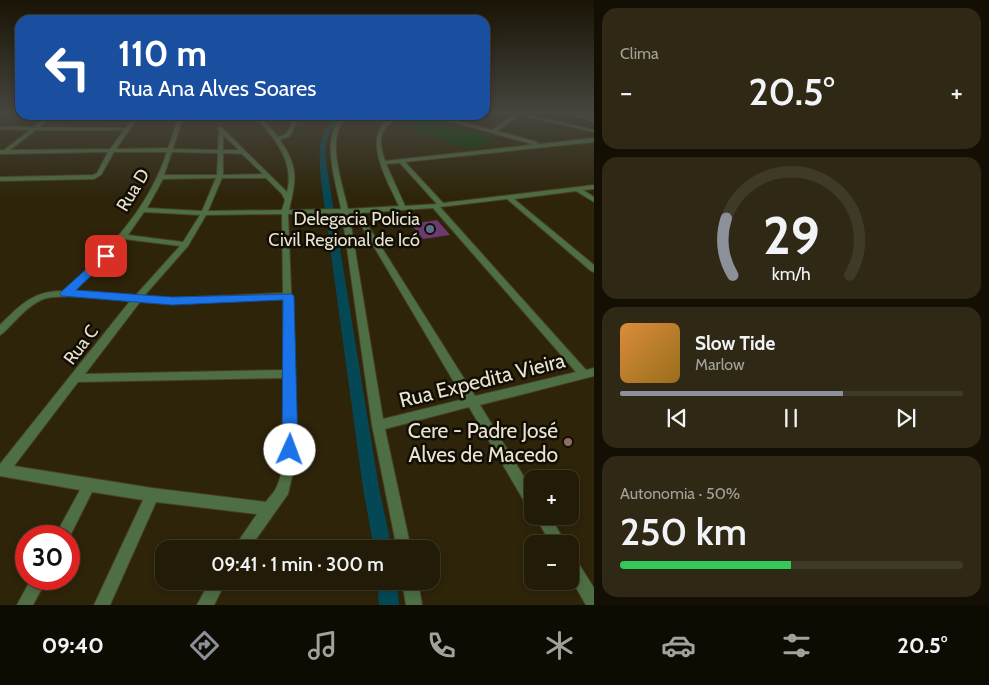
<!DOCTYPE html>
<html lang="pt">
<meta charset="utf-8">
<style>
body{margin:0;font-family:Cabin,sans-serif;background:#2e2815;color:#f1f3f6;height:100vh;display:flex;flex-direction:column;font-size:19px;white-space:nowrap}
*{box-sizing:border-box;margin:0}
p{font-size:16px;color:#a2a19b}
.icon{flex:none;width:28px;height:28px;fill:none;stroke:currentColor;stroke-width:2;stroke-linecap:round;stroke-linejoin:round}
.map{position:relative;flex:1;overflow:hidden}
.drawer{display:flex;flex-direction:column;gap:8px;padding:8px;background:#130f04;width:395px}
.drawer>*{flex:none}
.banner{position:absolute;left:15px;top:15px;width:475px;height:105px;border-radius:15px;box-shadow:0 2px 8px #0003,0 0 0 1px #3f3928;background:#1a4fa0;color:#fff;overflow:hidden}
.tools{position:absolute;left:524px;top:470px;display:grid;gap:10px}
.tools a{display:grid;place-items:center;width:55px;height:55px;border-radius:10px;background:#221b07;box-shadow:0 2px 8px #0003,0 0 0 1px #3f3928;font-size:25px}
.speed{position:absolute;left:15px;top:525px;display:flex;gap:10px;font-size:25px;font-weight:700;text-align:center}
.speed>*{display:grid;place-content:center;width:65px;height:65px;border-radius:50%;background:#221b07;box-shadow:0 2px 8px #0003,0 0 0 1px #3f3928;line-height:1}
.speed .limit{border:8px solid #d22;background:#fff;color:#111}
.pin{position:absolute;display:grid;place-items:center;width:42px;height:42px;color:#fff;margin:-21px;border-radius:10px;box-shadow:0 2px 8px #0006}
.me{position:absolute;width:55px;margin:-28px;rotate:2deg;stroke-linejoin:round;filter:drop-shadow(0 0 4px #0008)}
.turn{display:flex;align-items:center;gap:18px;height:105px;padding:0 20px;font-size:22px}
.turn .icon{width:65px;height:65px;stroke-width:2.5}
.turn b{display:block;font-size:35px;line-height:42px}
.big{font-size:38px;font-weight:600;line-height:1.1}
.drawer .tile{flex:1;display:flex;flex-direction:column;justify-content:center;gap:8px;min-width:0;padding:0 18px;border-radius:15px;background:#2e2815}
.drawer .dial{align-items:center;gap:0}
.dial svg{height:130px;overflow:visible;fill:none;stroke:#3f3928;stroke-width:7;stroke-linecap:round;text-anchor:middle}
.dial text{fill:#f1f3f6;stroke:none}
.song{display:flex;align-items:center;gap:15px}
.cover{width:60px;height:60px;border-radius:8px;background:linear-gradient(135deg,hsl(30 70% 55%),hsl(40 70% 35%))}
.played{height:5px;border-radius:2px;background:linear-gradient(90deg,#8c9099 65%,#3f3928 65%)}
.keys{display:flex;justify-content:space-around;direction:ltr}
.heat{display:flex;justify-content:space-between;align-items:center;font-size:28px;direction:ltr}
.charge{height:8px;border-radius:4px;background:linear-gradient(90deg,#34c759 50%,#3f3928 0)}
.trip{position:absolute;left:155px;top:540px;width:285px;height:50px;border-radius:15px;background:#221b07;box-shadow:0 2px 8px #0003,0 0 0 1px #3f3928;font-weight:600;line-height:50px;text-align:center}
.tab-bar{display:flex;height:80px;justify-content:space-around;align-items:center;background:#0e0b03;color:#a2a19b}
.tab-bar .icon{width:35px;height:35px}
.tab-bar .selected{color:#8c9099}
.tab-bar b{font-size:22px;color:#f1f3f6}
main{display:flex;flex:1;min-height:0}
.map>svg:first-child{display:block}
</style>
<main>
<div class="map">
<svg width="594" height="605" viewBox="0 0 594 605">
<rect width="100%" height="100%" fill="#2d2409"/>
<path fill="#013d00" d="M428,118l66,20 -21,12 -67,-23z"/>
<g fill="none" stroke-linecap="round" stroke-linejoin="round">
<path stroke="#48767c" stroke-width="2" d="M566,113l28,8"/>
<path fill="#044856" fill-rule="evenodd" d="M338,115h6c-24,25 -19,34 -15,66l50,307 13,61h-18l-11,-61 -42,-307c-2,-26 -5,-48 17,-66z
M377,581h20l2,24h-20z"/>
</g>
<path fill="#6c3971" d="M437,220l13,15 -27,4 -12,-15z"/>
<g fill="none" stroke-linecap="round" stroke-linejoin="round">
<defs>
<path id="street" d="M513,113h8l73,17v2l-74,-17 -23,16 40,11 1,1 -3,2 -108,-30h7l58,15 23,-16z
M575,113h7l12,4v2z
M49,115h5l-14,12 86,1 10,-13h4l-1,2 73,1 47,-3 19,22 8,-3 6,-10 -5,-9h4l5,9 -6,12 -10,4c19,27 16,40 9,70l52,-1c-5,-28 -22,-73 3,-94h5c-5,5 -9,9 -11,16 -7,22 5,56 10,78l51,-3c-10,-22 -36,-65 -13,-85 5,-4 8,-6 14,-6 -20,15 -23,21 -15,46l209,-23v4l-189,20 38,41 151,-18v4l-11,1 11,7v5l-18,-11 -62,8 80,66v7l-3,-1 -84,-72 -67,8 146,163 8,-2v8l-114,29 52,85v17l-5,-1 -58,-99 -84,22 26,120h-14l-25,-124 -30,-212 -54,1 9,223 -2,27 -7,30 -39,55h-16l24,-35 -101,-12 -46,103h-16l49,-105 -51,-8 -23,46v-2h-14l25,-46 -80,-14v-12l130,-163c-20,-1 -72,-9 -89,-1 -15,7 -26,22 -38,33l-3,2v-10c20,-20 34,-35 64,-34 45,-42 83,-80 103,-139h-53l-13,23 -7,4 -94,2v-4l93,-2 4,-2 11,-21 -108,2v-4h4l26,-20 -30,-1v-2h34zM255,116c19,22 40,45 32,76l-66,-65 -4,1 2,2 -1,20 -45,-1 9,-29h30zM137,119l41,1 -10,28 -52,1zM36,130h88l-14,19 -100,1zM223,135l16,15h-16zM172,152l46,1 -1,22h-53zM223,153l19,1 21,20 -40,1zM400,163l37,41 -32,2 -19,-42zM216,178l-14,33 -55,-3 16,-29zM222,178h44l16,16 3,6 -3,10 -74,1zM433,208l143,164 -101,24 -115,-183zM144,212l56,3 -17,27 -55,-7zM349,213h5l110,186 -81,20zM282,214l1,79 -111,5 -28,-2 44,-50 18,-31zM124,239l56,7 -45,50 -61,-4zM283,299l1,71 -199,4 55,-72 32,2zM284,378c1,29 5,83 -7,108 -2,6 -8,11 -11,16l-114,-14 -138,-22 64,-84z
M535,516h15l16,28h-15z
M570,556l5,2 19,30v17h-8l-16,-28z
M31,579h16l-14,26h-16z
M210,581h16l-12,24h-17z
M402,581h16l4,24h-16z"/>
</defs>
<use href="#street" stroke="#473f25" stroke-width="2"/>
<use href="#street" fill="#4e6e44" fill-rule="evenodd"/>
</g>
<linearGradient id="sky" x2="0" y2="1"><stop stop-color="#191405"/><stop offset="0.57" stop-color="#46453e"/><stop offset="1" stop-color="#46453e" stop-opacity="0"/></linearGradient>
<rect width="594" height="198" fill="url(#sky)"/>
<path fill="#1a73e8" stroke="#114b97" d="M106,253l4,1v4l-34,32 96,7 120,-3 2,2 4,154 -2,6 -6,2 -6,-2 -2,-6 1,-150 -111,5 -110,-9 -2,-2 2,-3 41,-37z"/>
<circle fill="#5c6f8a" stroke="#120e04" stroke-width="2" cx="430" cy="229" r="5"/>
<circle fill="#8d6e63" stroke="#120e04" stroke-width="2" cx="568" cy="442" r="5"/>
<g text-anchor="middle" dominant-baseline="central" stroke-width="5" stroke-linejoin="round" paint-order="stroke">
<g font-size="18" fill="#e8e3d3" stroke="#120e04">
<text transform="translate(133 190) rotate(-59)">Rua D</text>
<text transform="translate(81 345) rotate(-53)">Rua C</text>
</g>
<g font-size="18" fill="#e8e3d3" stroke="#120e04" text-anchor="end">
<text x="420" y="219">Delegacia Policia<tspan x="420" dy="21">Civil Regional de Icó</tspan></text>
</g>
<g font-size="21" fill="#e8e3d3" stroke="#120e04">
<text transform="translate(482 380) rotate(-14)">Rua Expedita Vieira</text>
</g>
<g font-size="21" fill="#e8e3d3" stroke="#120e04" text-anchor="end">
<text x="558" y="430">Cere - Padre José<tspan x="558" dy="24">Alves de Macedo</tspan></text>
</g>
</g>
</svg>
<div class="tools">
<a>+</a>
<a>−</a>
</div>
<div class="speed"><div class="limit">30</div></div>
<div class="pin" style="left:106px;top:256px;background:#d93025"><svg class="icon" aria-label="arrive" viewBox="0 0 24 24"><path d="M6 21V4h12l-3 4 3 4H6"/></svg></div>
<svg class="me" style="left:290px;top:450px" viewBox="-20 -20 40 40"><circle r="19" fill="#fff"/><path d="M0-13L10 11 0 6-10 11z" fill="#1a73e8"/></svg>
<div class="trip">09:41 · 1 min · 300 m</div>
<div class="banner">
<div class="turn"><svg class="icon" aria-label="left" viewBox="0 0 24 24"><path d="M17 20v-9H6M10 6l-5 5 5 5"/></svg><div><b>110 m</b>Rua Ana Alves Soares</div></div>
</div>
</div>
<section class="drawer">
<div class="tile"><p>Clima</p>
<div class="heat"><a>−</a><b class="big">20.5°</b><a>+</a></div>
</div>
<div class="tile dial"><svg viewBox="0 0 100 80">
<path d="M14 69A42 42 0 1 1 86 69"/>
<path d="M14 69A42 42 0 0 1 10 34" stroke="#8c9099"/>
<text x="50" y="56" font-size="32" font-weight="700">29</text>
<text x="50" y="72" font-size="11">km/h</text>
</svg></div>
<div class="tile">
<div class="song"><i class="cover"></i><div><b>Slow Tide</b><p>Marlow</p></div></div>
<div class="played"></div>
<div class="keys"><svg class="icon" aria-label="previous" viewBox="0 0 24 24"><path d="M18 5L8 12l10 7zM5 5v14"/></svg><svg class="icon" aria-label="pause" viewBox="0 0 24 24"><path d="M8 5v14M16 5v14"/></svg><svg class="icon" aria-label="next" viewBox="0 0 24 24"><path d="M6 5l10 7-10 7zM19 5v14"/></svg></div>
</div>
<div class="tile"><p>Autonomia · 50%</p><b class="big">250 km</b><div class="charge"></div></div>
</section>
</main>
<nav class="tab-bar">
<b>09:40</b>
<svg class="icon selected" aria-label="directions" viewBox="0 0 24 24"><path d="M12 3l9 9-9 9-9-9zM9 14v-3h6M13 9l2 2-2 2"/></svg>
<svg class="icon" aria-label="music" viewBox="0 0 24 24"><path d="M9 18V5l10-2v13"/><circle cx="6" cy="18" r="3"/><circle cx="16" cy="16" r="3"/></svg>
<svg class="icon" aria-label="phone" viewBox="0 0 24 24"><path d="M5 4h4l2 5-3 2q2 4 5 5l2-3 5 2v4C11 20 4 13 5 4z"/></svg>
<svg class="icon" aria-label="climate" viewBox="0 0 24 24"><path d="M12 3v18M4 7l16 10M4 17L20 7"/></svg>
<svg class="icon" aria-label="car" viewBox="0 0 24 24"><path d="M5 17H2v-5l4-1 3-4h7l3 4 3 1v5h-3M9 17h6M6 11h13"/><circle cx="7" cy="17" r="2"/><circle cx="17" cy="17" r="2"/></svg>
<svg class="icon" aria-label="filters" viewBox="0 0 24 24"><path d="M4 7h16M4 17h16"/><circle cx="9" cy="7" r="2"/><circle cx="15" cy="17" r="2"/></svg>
<b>20.5°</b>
</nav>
